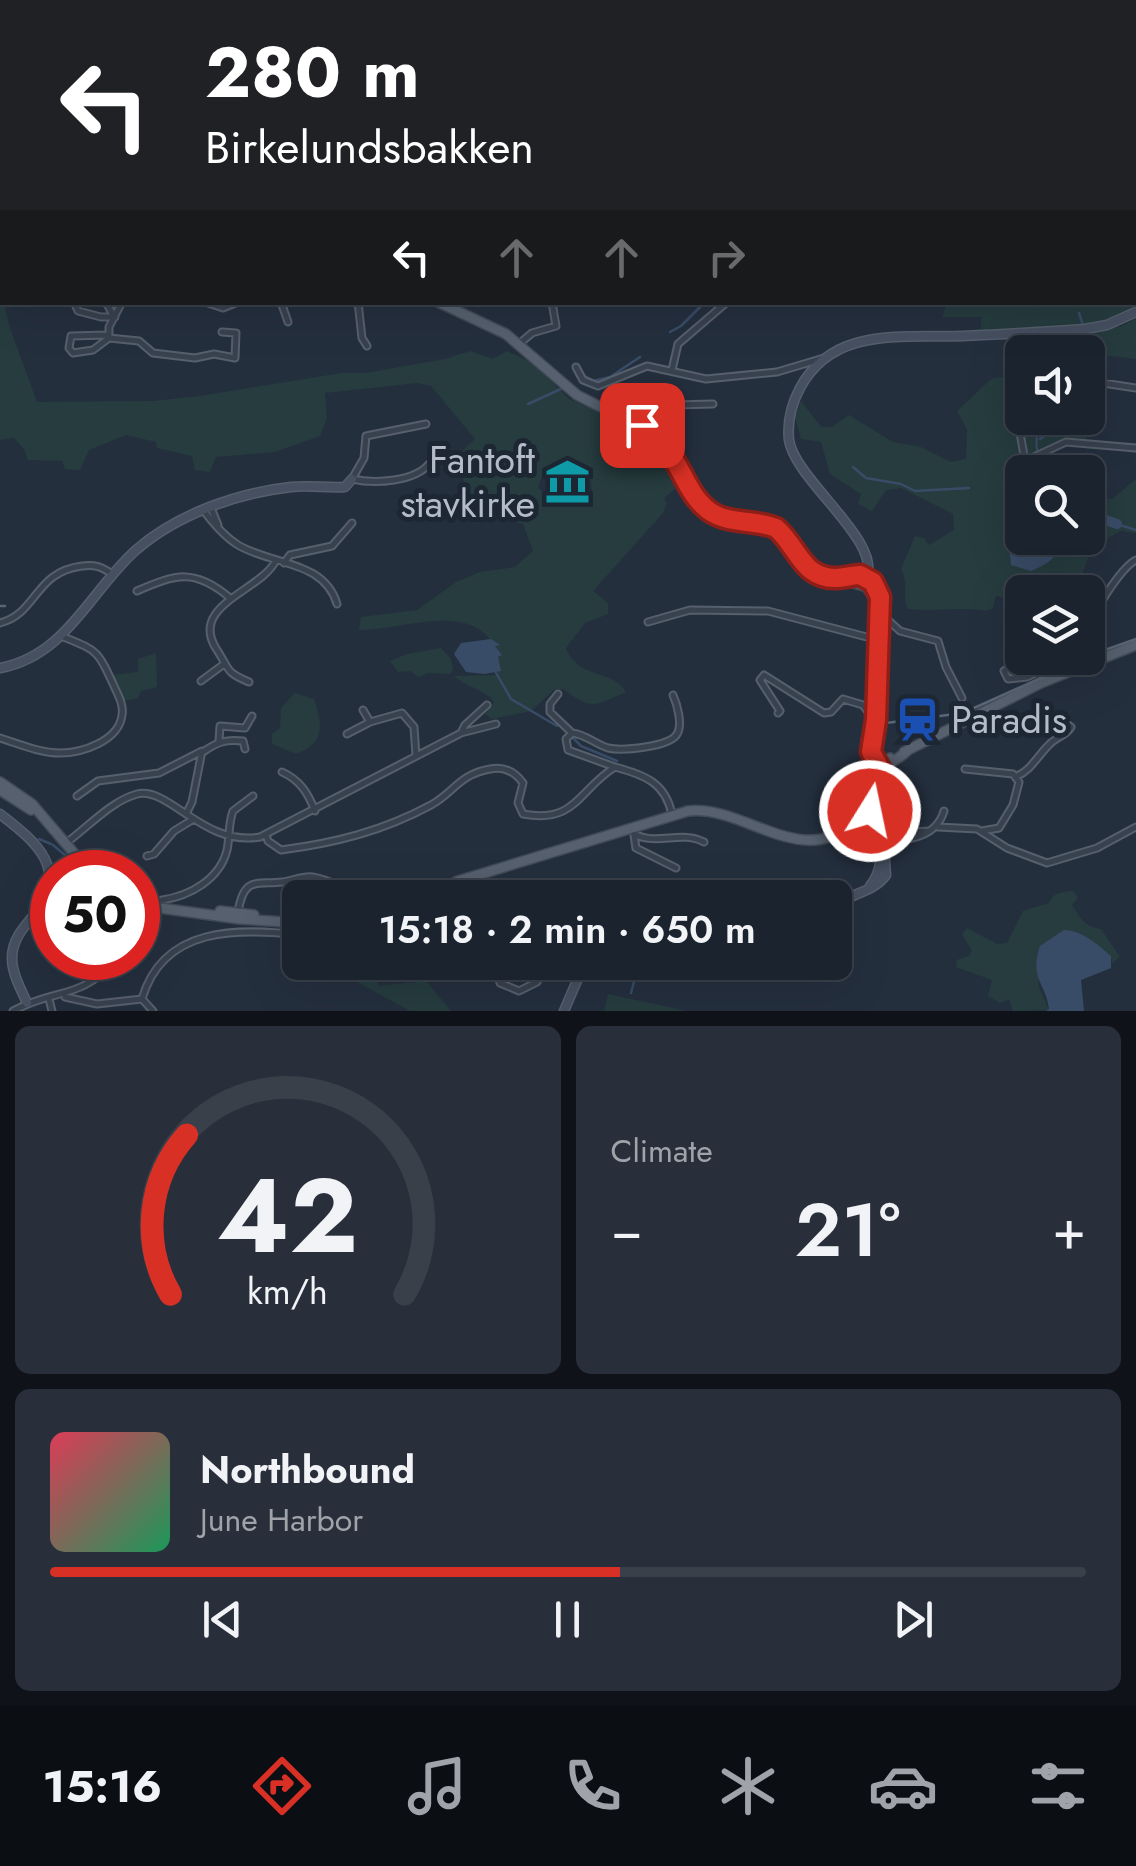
<!DOCTYPE html>
<meta charset="utf-8">
<style>
body{margin:0;font-family:Jost,sans-serif;background:#282f3a;color:#f1f3f6;height:100vh;display:flex;flex-direction:column;font-size:38px;white-space:nowrap}
*{box-sizing:border-box;margin:0}
p{font-size:32px;color:#a0a4aa}
.icon{flex:none;width:55px;height:55px;fill:none;stroke:currentColor;stroke-width:2;stroke-linecap:round;stroke-linejoin:round}
.map{position:relative;height:1011px;overflow:hidden}
.drawer{display:flex;flex-direction:column;gap:15px;padding:15px;background:#0f1319;flex:1}
.drawer>*{flex:none}
.guide{position:absolute;left:0px;top:0px;width:1138px;height:305px;box-shadow:0 10px 40px #0002,0 0 0 2px #39404a;background:#202124;color:#fff;overflow:hidden}
.fabs{position:absolute;left:1005px;top:335px;display:grid;gap:20px}
.fabs a{display:grid;place-items:center;width:100px;height:100px;border-radius:15px;background:#1b232e;box-shadow:0 10px 40px #0002,0 0 0 2px #39404a;font-size:50px}
.speed{position:absolute;left:30px;top:850px;display:flex;gap:20px;font-size:50px;font-weight:700;text-align:center}
.speed>*{display:grid;place-content:center;width:130px;height:130px;border-radius:50%;background:#1b232e;box-shadow:0 10px 40px #0002,0 0 0 2px #39404a;line-height:1}
.speed .limit{border:15px solid #d22;background:#fff;color:#111}
.pin{position:absolute;display:grid;place-items:center;width:85px;height:85px;color:#fff;margin:-42px;border-radius:20px;box-shadow:0 5px 15px #0006}
.me{position:absolute;width:110px;margin:-55px;rotate:10deg;stroke-linejoin:round;filter:drop-shadow(0 0 8px #0008)}
.turn{display:flex;align-items:center;gap:35px;height:210px;padding:0 40px;font-size:45px}
.turn .icon{width:130px;height:130px;stroke-width:2.5}
.turn b{display:block;font-size:70px;line-height:85px}
.lanes{display:flex;align-items:center;height:95px;padding:0 40px;background:#0003;justify-content:center;gap:50px;direction:ltr}
.lanes .off{opacity:.35}
.big{font-size:75px;font-weight:600;line-height:1.1}
.drawer .tile{flex:1;display:flex;flex-direction:column;justify-content:center;gap:15px;min-width:0;padding:0 35px;border-radius:15px;background:#282f3a}
.drawer .dial{align-items:center;gap:0}
.dial svg{height:260px;overflow:visible;fill:none;stroke:#39404a;stroke-width:7;stroke-linecap:round;text-anchor:middle}
.dial text{fill:#f1f3f6;stroke:none}
.song{display:flex;align-items:center;gap:30px}
.cover{width:120px;height:120px;border-radius:15px;background:linear-gradient(135deg,hsl(350 70% 55%),hsl(150 70% 35%))}
.played{height:10px;border-radius:5px;background:linear-gradient(90deg,#d93025 55%,#39404a 55%)}
.keys{display:flex;justify-content:space-around;direction:ltr}
.heat{display:flex;justify-content:space-between;align-items:center;font-size:55px;direction:ltr}
.drawer .tiles{flex:1;display:grid;gap:15px;grid-template-columns:1fr 1fr}
.tile:last-child{grid-column:span 2}
.trip{position:absolute;left:282px;top:880px;width:570px;height:100px;border-radius:15px;background:#1b232e;box-shadow:0 10px 40px #0002,0 0 0 2px #39404a;font-weight:600;line-height:100px;text-align:center}
.menu{display:flex;height:160px;justify-content:space-around;align-items:center;background:#0b0e12;color:#a0a4aa}
.menu .icon{width:70px;height:70px}
.menu .on{color:#d93025}
.menu b{font-size:45px;color:#f1f3f6}
.map>svg:first-child{display:block}
</style>
<div class="map">
<svg width="1136" height="1011" viewBox="0 0 1136 1011">
<rect width="100%" height="100%" fill="#242f3e"/>
<path fill="#263c3f" fill-rule="evenodd" d="M816,0h320v308l-43,17 -101,6h-11v-14h-39l5,-14 188,-1v-300h-321z
M0,287l10,41 27,74 116,-1 47,-5 141,-23h24l80,-14 25,-8 23,8 14,-8 26,12 36,36 74,32 24,23 15,29 -18,15 3,5 -4,10 -70,78 15,12v11l-23,9 -19,25c12,32 48,21 60,44 -33,14 -33,19 -63,-3l-9,1 -23,21 -39,8 -7,-5 9,-12c-10,-13 -28,-15 -40,-26l44,-1v-18l4,-2c-9,-11 -15,-23 -29,-29 -33,-14 -79,4 -114,4l2,-13 56,-7 39,-28 24,-10 35,-5 18,-16 -10,-27 -47,-12 2,-3 -25,-49 22,-21 -44,-53 -14,-3 -92,10 2,25 -7,18 -45,16 -59,5 -6,15 -15,-2 -3,-14 -35,-8 -1,-6 -30,-7 -37,15 -9,20 -15,-1 -3,-8 -34,-1 -4,-11 -10,-11 -14,2zM557,461l20,1 13,10 2,21 -14,11 -22,-2 -18,-14 7,-19z
M1136,319v40l-40,-5 -8,49v-51h-25l1,-11 5,-4 53,-11z
M1022,373v45h63l-2,10 7,18c-26,-5 -38,-1 -60,14l3,12h-11v52l-11,2 -3,4 3,34 49,-15v-11h28v-42l24,3 24,-20v54l-15,-2 -29,16 -16,45h-54v9l-26,-5 -3,12 -6,3c-26,-5 -52,1 -79,-2 -6,-10 1,-25 -7,-40l14,-33 9,2 5,7 25,-15 -1,-16 -52,-26 -15,2 -14,21 -14,-7 3,-10 -31,-20 -9,-32 -20,-3 -6,-22 6,-16 20,26h11l17,-12 44,27 28,5 30,15 15,-3 1,-29 -10,-19 34,-32z
M441,648l10,11 2,11 -3,4 -22,-1 -9,4 -9,-6 -12,1 -8,-11 17,-7z
M156,653l1,34 -16,4 -3,7 -14,3 -12,-26 26,-3v-13z
M295,693l19,6c8,24 12,44 -18,55l-24,-10v-10l8,-6 1,-20z
M1073,891l5,7 -6,7c8,13 13,22 29,24l19,28 -8,6 -1,-7c-39,-27 -34,-37 -73,-4l1,35 10,23 -36,1 -4,-12 -9,4 -12,-7 4,-16 -36,-13 1,-7 12,-4 3,-5 -10,-17 5,-6 30,16 10,-1 16,-32 26,-8c4,-11 14,-11 24,-12z
M322,963h48l9,23 47,-5 25,30h-41z
M608,994l79,17h-83z"/>
<path fill="#394c67" d="M1022,524v14h38c0,19 -12,26 -29,33l-20,-6 -4,-35z
M491,639l9,6 -5,1 7,9 -4,2 3,14 -17,3 -18,-2 -12,-18 7,-11z
M1064,930c18,0 34,15 47,26v12l-30,12 3,31h-38l3,-2c-3,-26 -20,-30 -9,-63z"/>
<g fill="none" stroke-linecap="round" stroke-linejoin="round">
<path stroke="#394c67" stroke-width="2.5" d="M901,0l1,2
M976,2v-2
M1079,313l4,12
M670,332l11,-6 24,-24
M1066,352l2,-7
M583,375l10,6 17,-4 30,-20
M528,404l33,-15
M1040,439l16,-11 1,-10
M853,467l13,11 35,6 14,7 54,-3
M1034,472l6,-16c-7,-10 -2,-25 1,-36l6,-2
M1117,524l19,6
M495,671l16,28 46,27
M572,737l9,9 36,15
M39,839l12,5
M632,842l1,8
M53,845l12,10
M631,993l8,-31"/>
<path stroke="#394c67" stroke-width="10" d="M1088,514l29,10"/>
<path stroke="#3a4453" stroke-width="8" stroke-dasharray="8 4" stroke-linecap="butt" d="M42,2l4,-2"/>
<defs>
<path id="street" d="M222,0v2
M339,0l2,2
M387,0l1,2
M185,2l4,-2
M0,203l2,1
M0,251l2,1
M74,302l4,9 23,6h14
M106,302l7,13
M122,302l-13,25v11l30,3 14,12 42,5 19,-4 21,4 1,-25 -14,-1
M205,302l18,6 15,-6
M281,302l7,20
M358,302l4,36 5,8
M1058,331l2,21
M107,335l-36,1 -2,12 4,5 20,-3 16,-12
M519,344l13,-11 24,-7 -4,-24
M1101,364l2,19 33,5
M576,367l7,13 15,6 49,-20 59,13 71,-7 47,-14
M672,370l6,-26 49,-42
M1023,418l-3,15 5,28 41,-19 70,6
M426,424l-60,12 -2,22 -12,21c23,5 63,3 78,-16
M648,429l26,-24 39,-1
M211,508l7,17
M204,511c9,12 21,26 34,34 33,20 86,15 99,59
M284,563l6,-8 42,-9 20,-23
M137,591c39,-17 58,-23 93,7
M878,619l10,1 12,11 38,10 8,26 16,31
M648,622l42,-12 78,1 110,29
M0,623c38,-10 34,-51 82,-57 13,-2 20,1 30,8
M1088,647l11,-13c0,-6 -2,-12 -2,-17 0,-14 27,-51 39,-57
M1021,659l-17,12 4,8 19,-2 43,-19
M201,681l23,-17
M249,682c-24,-10 -19,-12 -32,-32 -30,-45 45,-59 59,-90
M558,694l-8,10v8l22,21
M363,710l7,12
M778,713l2,-2 -20,-31 4,-5 60,38 7,-1 12,-13 20,6 8,11 -6,23 7,3
M461,733l4,-8 22,-20
M347,734l23,-12 32,-9 12,14 2,29
M0,738c19,6 40,15 60,15 22,0 59,-12 62,-38 2,-10 -4,-20 -8,-29 -17,-37 -16,-35 -53,-50
M219,741l1,-15 25,2 7,-12
M203,752c14,-10 23,-13 40,-11l2,8
M615,767l-47,-17 -2,-11 6,-6c13,1 23,11 36,15 14,3 62,-1 69,-14 6,-9 0,-30 -4,-39
M965,769l48,5 6,8 -6,23 -14,23 -17,3
M282,772c18,8 26,21 33,39
M1017,776c15,-6 22,-23 35,-34 8,-6 14,-7 19,-15l-4,-3
M77,796l21,-15 61,-8 43,-22 -10,51 -6,12
M938,827l39,2 30,19 40,15 50,-15 39,-21
M884,833l46,-2
M634,834c23,12 47,-4 70,8
M266,835l2,6 13,9c54,-7 102,-19 150,-45 22,-12 29,-31 59,-36 14,-3 25,3 33,14l-5,20 5,11c53,10 55,-24 92,-47 30,8 51,16 57,48
M634,835l2,13 40,20
M881,839c25,3 55,-1 63,-28
M66,843c21,-15 45,-42 71,-49 32,-8 67,53 123,43l201,-104 35,-9
M147,856l7,-2 20,-23 18,-11
M162,900c28,-4 58,-21 65,-50 3,-14 1,-26 6,-39l20,-15
M238,912c6,-36 18,-27 44,-30 11,-1 21,-7 31,-5 18,3 35,14 52,19
M374,962l23,2
M494,962l6,21 19,8 18,-9 10,-20
M65,997l32,7 45,-5 11,12
M49,999l3,12
M142,999c21,-73 96,-71 158,-64
M13,1011c44,-24 66,-9 104,-53"/>
<path id="secondary" d="M0,35l2,-2
M865,581c22,-37 -70,-100 -76,-141 -2,-19 2,-35 11,-52 33,-62 103,-50 163,-52 41,-2 82,-4 122,-7l22,-4 29,-13
M0,668c66,-12 90,-77 136,-118 41,-36 102,-57 155,-63 18,-2 36,1 54,0l7,-8
M0,814c38,29 70,56 33,102 -11,13 -21,25 -21,42 0,16 9,31 15,45
M857,818c7,5 17,10 20,17 7,16 4,38 -7,51
M835,906c16,-13 39,-14 51,-31l-3,-41 -17,-30
M564,1011l21,-49"/>
<path id="primary" d="M0,114l2,1
M438,302l68,32 71,61 77,39 19,20 24,43 12,14 14,7 49,8 12,9 26,35 57,17 11,18
M841,577l24,-1 14,16 -3,129 -5,31 7,16
M904,752l137,-69 95,-38
M0,782l32,22 58,68
M0,790l31,20
M829,832l25,-21 22,-46 14,-7
M423,898l35,-17 230,-70c57,-6 110,58 165,13 15,-13 15,-33 25,-49 6,-11 21,-15 30,-25
M138,905l102,14 60,4
M220,911l34,4"/>
</defs>
<use href="#street" stroke="#565f6c" stroke-width="9"/>
<use href="#secondary" stroke="#565f6c" stroke-width="11"/>
<use href="#primary" stroke="#414a57" stroke-width="12"/>
<use href="#street" stroke="#38414e" stroke-width="5"/>
<use href="#secondary" stroke="#465061" stroke-width="8"/>
<use href="#primary" stroke="#56606e" stroke-width="9"/>
<path stroke="#5a6575" stroke-width="2.5" d="M0,606h5
M1088,656l48,-17
M886,723l77,-10 122,-55"/>
</g>
<g fill="none" stroke-linecap="round" stroke-linejoin="round">
<defs>
<path id="route" d="M642,425c38,24 39,64 66,85 19,15 47,9 68,18 21,17 26,51 60,50 9,0 16,-3 24,-3l13,7 7,15 -4,123 -5,32 10,18 -15,34 4,7"/>
</defs>
<use href="#route" stroke="#8d1f18" stroke-width="25"/>
<use href="#route" stroke="#d93025" stroke-width="18"/>
</g>
<defs>
<symbol id="museum-bare" viewBox="-9 -9 18 18"><path d="M0-6L6-3V-2H-6V-3ZM-5-1h2V3h-2ZM-1-1h2V3h-2ZM3-1h2V3H3ZM-6 4H6V6H-6Z" fill="#0f9aa8" stroke="#1d2633" stroke-width="2.5" paint-order="stroke"/></symbol>
<symbol id="station-bare" viewBox="-9 -9 18 18"><path d="M-3-6H3Q5-6 5-4V2Q5 4 3 4L4.5 6H3L1.5 4h-3L-3 6H-4.5L-3 4Q-5 4-5 2V-4Q-5-6-3-6ZM-3.5-4v3h7v-3ZM-3.5 1v1.5H-2V1ZM2 1v1.5H3.5V1Z" fill="#1a4fb4" stroke="#1d2633" stroke-width="2.5" paint-order="stroke"/></symbol>
</defs>
<g fill-rule="evenodd">
<use href="#museum-bare" x="536" y="450" width="63" height="63"/>
<use href="#station-bare" x="886" y="688" width="63" height="63"/>
</g>
<g text-anchor="middle" dominant-baseline="central" stroke-width="10" stroke-linejoin="round" paint-order="stroke">
<g font-size="38" fill="#b4bcc9" stroke="#1d2633" text-anchor="end">
<text x="535" y="459">Fantoft<tspan x="535" dy="44">stavkirke</tspan></text>
<text x="951" y="719" text-anchor="start">Paradis</text>
</g>
</g>
</svg>
<div class="fabs">
<a><svg class="icon" aria-label="sound" viewBox="0 0 24 24"><path d="M4 9h4l5-4v14l-5-4H4zM17 9q2 3 0 6"/></svg></a>
<a><svg class="icon" aria-label="search" viewBox="0 0 24 24"><circle cx="10" cy="10" r="6"/><path d="M15 15l6 6"/></svg></a>
<a><svg class="icon" aria-label="layers" viewBox="0 0 24 24"><path d="M12 4l9 5-9 5-9-5zM3 14l9 5 9-5"/></svg></a>
</div>
<div class="speed"><div class="limit">50</div></div>
<div class="pin" style="left:642px;top:425px;background:#d93025"><svg class="icon" aria-label="arrive" viewBox="0 0 24 24"><path d="M6 21V4h12l-3 4 3 4H6"/></svg></div>
<svg class="me" style="left:870px;top:811px" viewBox="-20 -20 40 40"><circle r="17" fill="#d93025" stroke="#fff" stroke-width="3"/><path d="M0-11L8 9 0 5-8 9z" fill="#fff"/></svg>
<div class="trip">15:18 · 2 min · 650 m</div>
<div class="guide">
<div class="turn"><svg class="icon" aria-label="left" viewBox="0 0 24 24"><path d="M17 20v-9H6M10 6l-5 5 5 5"/></svg><div><b>280 m</b>Birkelundsbakken</div></div>
<div class="lanes"><svg class="icon" aria-label="left" viewBox="0 0 24 24"><path d="M17 20v-9H6M10 6l-5 5 5 5"/></svg><svg class="icon off" aria-label="ahead" viewBox="0 0 24 24"><path d="M12 20V5M6 11l6-6 6 6"/></svg><svg class="icon off" aria-label="ahead" viewBox="0 0 24 24"><path d="M12 20V5M6 11l6-6 6 6"/></svg><svg class="icon off" aria-label="right" viewBox="0 0 24 24"><path d="M7 20v-9h11M14 6l5 5-5 5"/></svg></div>
</div>
</div>
<section class="drawer">
<div class="tiles">
<div class="tile dial"><svg viewBox="0 0 100 80">
<path d="M14 69A42 42 0 1 1 86 69"/>
<path d="M14 69A42 42 0 0 1 19 20" stroke="#d93025"/>
<text x="50" y="56" font-size="32" font-weight="700">42</text>
<text x="50" y="72" font-size="11">km/h</text>
</svg></div>
<div class="tile"><p>Climate</p>
<div class="heat"><a>−</a><b class="big">21°</b><a>+</a></div>
</div>
<div class="tile">
<div class="song"><i class="cover"></i><div><b>Northbound</b><p>June Harbor</p></div></div>
<div class="played"></div>
<div class="keys"><svg class="icon" aria-label="previous" viewBox="0 0 24 24"><path d="M18 5L8 12l10 7zM5 5v14"/></svg><svg class="icon" aria-label="pause" viewBox="0 0 24 24"><path d="M8 5v14M16 5v14"/></svg><svg class="icon" aria-label="next" viewBox="0 0 24 24"><path d="M6 5l10 7-10 7zM19 5v14"/></svg></div>
</div>
</div>
</section>
<nav class="menu">
<b>15:16</b>
<svg class="icon on" aria-label="directions" viewBox="0 0 24 24"><path d="M12 3l9 9-9 9-9-9zM9 14v-3h6M13 9l2 2-2 2"/></svg>
<svg class="icon" aria-label="music" viewBox="0 0 24 24"><path d="M9 18V5l10-2v13"/><circle cx="6" cy="18" r="3"/><circle cx="16" cy="16" r="3"/></svg>
<svg class="icon" aria-label="phone" viewBox="0 0 24 24"><path d="M5 4h4l2 5-3 2q2 4 5 5l2-3 5 2v4C11 20 4 13 5 4z"/></svg>
<svg class="icon" aria-label="climate" viewBox="0 0 24 24"><path d="M12 3v18M4 7l16 10M4 17L20 7"/></svg>
<svg class="icon" aria-label="car" viewBox="0 0 24 24"><path d="M5 17H2v-5l4-1 3-4h7l3 4 3 1v5h-3M9 17h6M6 11h13"/><circle cx="7" cy="17" r="2"/><circle cx="17" cy="17" r="2"/></svg>
<svg class="icon" aria-label="filters" viewBox="0 0 24 24"><path d="M4 7h16M4 17h16"/><circle cx="9" cy="7" r="2"/><circle cx="15" cy="17" r="2"/></svg>
</nav>
